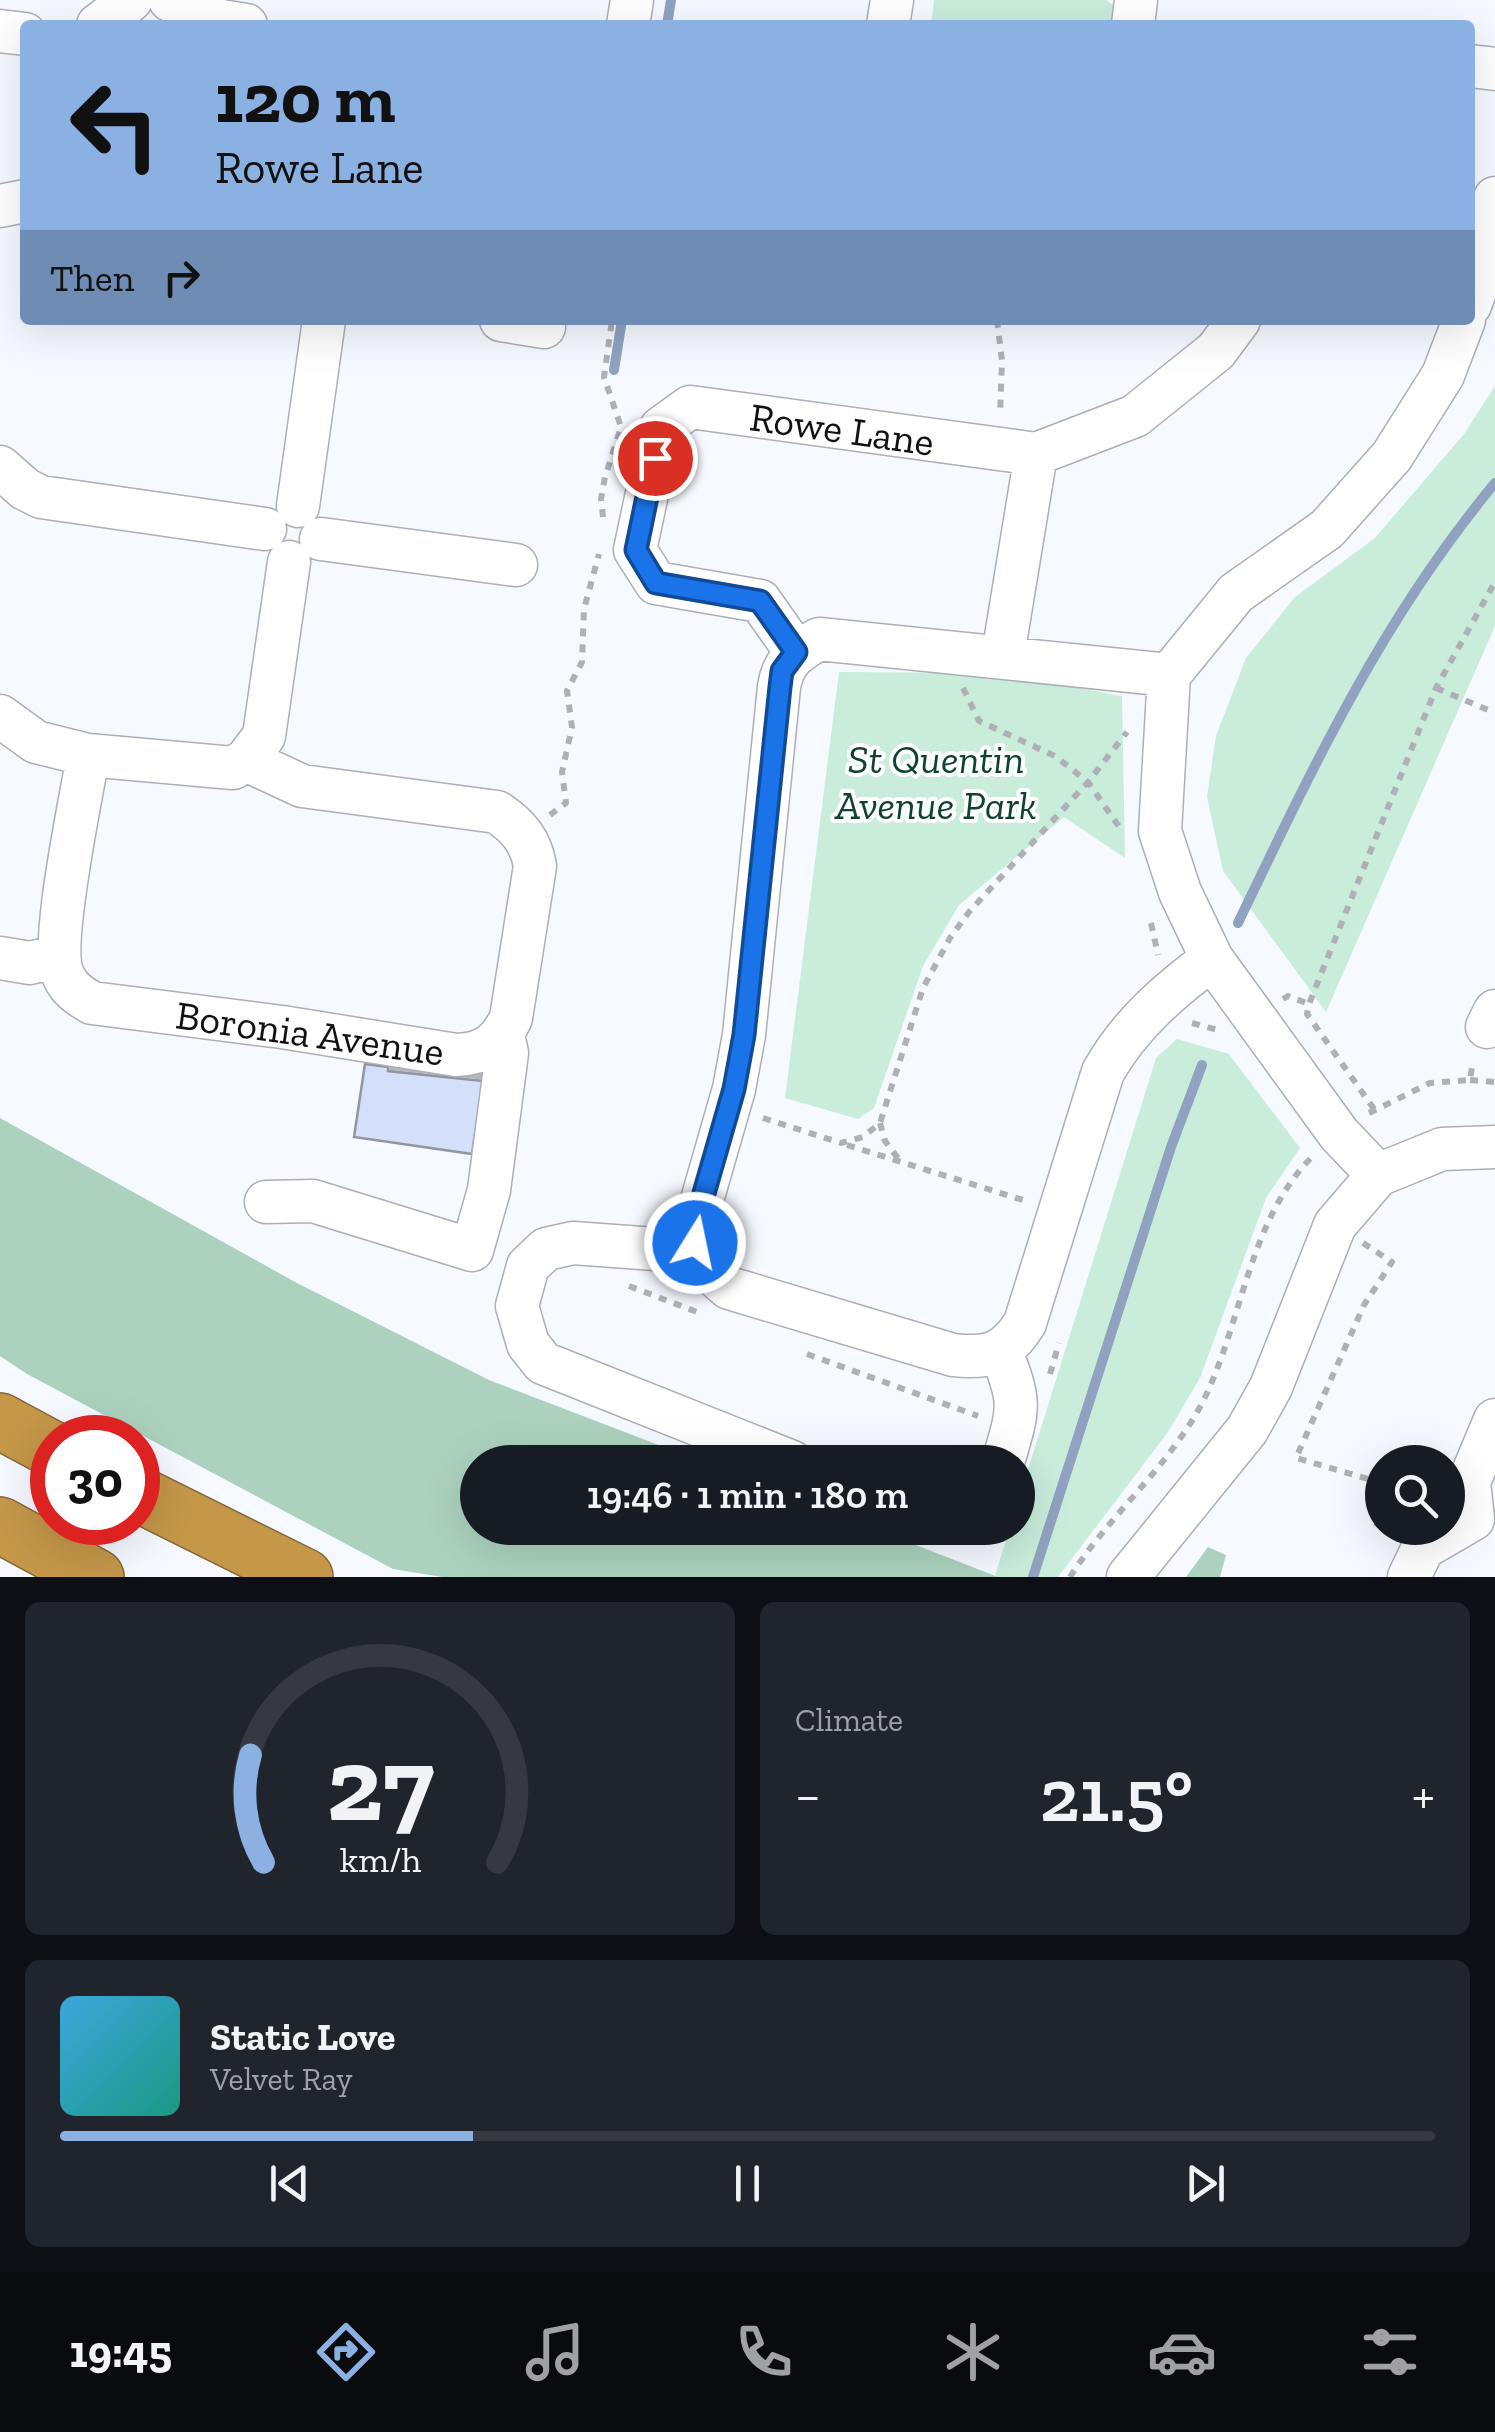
<!DOCTYPE html>
<meta charset="utf-8">
<style>
body{margin:0;font-family:"Zilla Slab",serif;background:#20242c;color:#f1f3f6;height:100vh;display:flex;flex-direction:column;font-size:38px;white-space:nowrap}
*{box-sizing:border-box;margin:0}
p{font-size:32px;color:#9ea1a6}
.icon{flex:none;width:55px;height:55px;fill:none;stroke:currentColor;stroke-width:2;stroke-linecap:round;stroke-linejoin:round}
.map{position:relative;height:1577px;overflow:hidden}
.panel{display:flex;flex-direction:column;gap:25px;padding:25px;background:#0d0f14;flex:1}
.panel>*{flex:none}
.top-card{position:absolute;left:20px;top:20px;width:1455px;height:305px;border-radius:10px;box-shadow:0 10px 40px #0002;background:#8bb0e2;color:#111;overflow:hidden}
.controls{position:absolute;left:1365px;top:1445px;display:grid;gap:20px}
.controls a{display:grid;place-items:center;width:100px;height:100px;border-radius:50%;background:#171b24;box-shadow:0 10px 40px #0002;font-size:50px}
.speed{position:absolute;left:30px;top:1415px;display:flex;gap:20px;font-size:50px;font-weight:700;text-align:center}
.speed>*{display:grid;place-content:center;width:130px;height:130px;border-radius:50%;background:#171b24;box-shadow:0 10px 40px #0002;line-height:1}
.speed .limit{border:15px solid #d22;background:#fff;color:#111}
.pin{position:absolute;display:grid;place-items:center;width:85px;height:85px;color:#fff;margin:-42px;border:5px solid #fff;border-radius:50%;box-shadow:0 2px 10px #0007}
.me{position:absolute;width:110px;margin:-55px;rotate:10deg;stroke-linejoin:round;filter:drop-shadow(0 0 8px #0008)}
.turn{display:flex;align-items:center;gap:35px;height:210px;padding:0 30px;font-size:45px}
.turn .icon{width:130px;height:130px;stroke-width:2.5}
.turn b{display:block;font-size:70px;line-height:85px}
.then{display:flex;align-items:center;height:95px;padding:0 30px;background:#0003;gap:20px;font-size:38px}
.big{font-size:75px;font-weight:600;line-height:1.1}
.panel .widget{flex:1;display:flex;flex-direction:column;justify-content:center;gap:15px;min-width:0;padding:0 35px;border-radius:15px;background:#20242c}
.panel .dial{align-items:center;gap:0}
.dial svg{height:260px;overflow:visible;fill:none;stroke:#363941;stroke-width:7;stroke-linecap:round;text-anchor:middle}
.dial text{fill:#f1f3f6;stroke:none}
.song{display:flex;align-items:center;gap:30px}
.cover{width:120px;height:120px;border-radius:15px;background:linear-gradient(135deg,hsl(200 70% 55%),hsl(170 70% 35%))}
.played{height:10px;border-radius:5px;background:linear-gradient(90deg,#8bb0e2 30%,#363941 30%)}
.keys{display:flex;justify-content:space-around;direction:ltr}
.heat{display:flex;justify-content:space-between;align-items:center;font-size:55px;direction:ltr}
.panel .tiles{flex:1;display:grid;gap:25px;grid-template-columns:1fr 1fr}
.widget:last-child{grid-column:span 2}
.trip{position:absolute;left:460px;top:1445px;width:575px;height:100px;border-radius:50px;background:#171b24;box-shadow:0 10px 40px #0002;font-weight:600;line-height:100px;text-align:center}
.tab-bar{display:flex;height:160px;justify-content:space-around;align-items:center;background:#090b0e;color:#9ea1a6}
.tab-bar .icon{width:70px;height:70px}
.tab-bar .on{color:#8bb0e2}
.tab-bar b{font-size:45px;color:#f1f3f6}
.map>svg:first-child{display:block}
</style>
<div class="map">
<svg width="1495" height="1577" viewBox="0 0 1495 1577">
<defs>
<filter id="shadow"><feDropShadow dx="9" dy="-9" stdDeviation="0" flood-color="#0004"/></filter>
</defs>
<rect width="100%" height="100%" fill="#f6f9ff"/>
<path fill="#c9ecdb" d="M934,0h172l10,7 -3,18h-182z
M1495,386v240l-169,386 -103,-141 -16,-74 9,-61 30,-78 49,-61 80,-59 89,-104z
M839,672l157,1 126,23 3,162 -61,-41 -105,88 -36,61 -49,142 -16,11 -73,-21z
M1177,1039l52,15 71,94 -34,50 -66,180 -32,54 -110,145h-60l-3,-2 15,-47h8v-26l138,-444z"/>
<path fill="#acd2bf" d="M0,1118l297,165 192,97 214,82h-225v66h394l126,49h-556l-49,-8 -366,-195 -27,-18z
M1208,1547l18,8 -6,22h-34z"/>
<g fill="none" stroke-linecap="round" stroke-linejoin="round">
<path stroke="#90a2bf" stroke-width="10" d="M667,25l4,-25
M614,370l8,-50
M1238,923c76,-158 144,-304 257,-440
M1033,1577l138,-430 31,-82"/>
</g>
<path fill="#d4dffa" stroke="#92959c" stroke-width="2.5" filter="url(#shadow)" d="M365,1064l23,3v4l95,10 -11,73 -118,-17z"/>
<g fill="none" stroke-linecap="round" stroke-linejoin="round">
<defs>
<path id="minor" d="M170,0l51,21 25,4
M98,25l33,-25
M628,25l4,-25
M888,25l4,-25
M1133,25l3,-25
M0,31l25,3
M1470,66l25,3
M0,206l25,-5
M1470,305l9,-24 16,-83
M501,320l43,7
M1036,454l99,-38 81,-65 23,-31
M0,467l25,22 16,8 224,32
M298,506l26,-186
M321,539l195,26
M796,652l-36,-51 -104,-18 -21,-33 26,-122 29,-21 346,47 -33,201
M1169,675l-350,-36c-22,12 -36,22 -40,48l-35,348 -10,54 -38,132c-2,29 10,49 33,67l224,67c35,4 53,-1 72,-32l78,-251c27,-48 66,-81 109,-113
M0,716l36,26 52,13 145,13 13,-8 18,-24 25,-174
M88,755c-6,41 -40,192 -24,222 6,13 16,19 28,26l190,24 174,28c28,-1 43,-11 55,-37l24,-152c-4,-25 -17,-40 -38,-54l-195,-26 -56,-26
M0,958l30,5 28,-7
M1487,1027l8,-16
M1378,1175l-39,-41 -127,-175 -32,-67 -20,-61 9,-156 67,-82 91,-64 65,-73 51,-81 21,-55
M266,1202l47,-1 159,49 17,-60 18,-137 -4,-18
M695,1243l-40,6 -82,-6 -27,6 -18,17 -11,40 11,38 15,19 249,99
M1000,1350c22,53 19,58 3,112
M1473,1519l-4,-37 26,-62
M1128,1577l119,-147 24,-43 64,-162 43,-50 64,-26 53,-2
M1409,1577l14,-29 50,-29"/>
<path id="highway" d="M0,1421l52,28
M138,1494l167,83
M0,1525l96,52"/>
</defs>
<use href="#minor" stroke="#acafb6" stroke-width="45"/>
<use href="#highway" stroke="#856836" stroke-width="58"/>
<path stroke="#aeb0b5" stroke-width="6" stroke-dasharray="8 8" stroke-linecap="butt" d="M997,320l5,41 -2,54
M603,517l-2,-18 4,-22 16,-50 -17,-50 8,-57
M963,688l16,33 76,35 33,26 34,49
M1436,688l59,25
M550,815l16,-12 -4,-31 10,-45 -5,-36 15,-29 2,-53 15,-55
M1151,923l7,32
M1283,999l5,-3 21,8
M1192,1023l26,7
M1470,1080l25,2
M1374,1109l-67,-95 2,-10 127,-316 59,-106
M1369,1113l61,-30 40,-3 3,-19
M763,1118l78,25 22,-6 17,-14 43,-135 27,-50 19,-26 119,-130 39,-50
M880,1123l5,18 15,20
M847,1145l179,56
M1363,1243l29,19 -28,43 -68,153 86,25
M629,1286l68,26
M807,1354l171,62
M1050,1374l9,-31
M1382,1513l-10,8 10,6
M1070,1577c38,-60 96,-108 130,-170 42,-79 47,-185 112,-250"/>
<use href="#minor" stroke="#fff" stroke-width="42"/>
<use href="#highway" stroke="#c49749" stroke-width="55"/>
</g>
<g fill="none" stroke-linecap="round" stroke-linejoin="round">
<defs>
<path id="route" d="M655,458l-19,92 20,33 104,18 36,51 -14,19 -2,16 -36,348 -10,54 -38,132 -1,22"/>
</defs>
<use href="#route" stroke="#114b97" stroke-width="25"/>
<use href="#route" stroke="#1a73e8" stroke-width="18"/>
</g>
<g text-anchor="middle" dominant-baseline="central" stroke-width="8" stroke-linejoin="round" paint-order="stroke">
<g font-size="40" fill="#101113" stroke="#fff">
<text transform="translate(842 429) rotate(8)">Rowe Lane</text>
<text transform="translate(310 1033) rotate(8)">Boronia Avenue</text>
</g>
<g font-size="40" font-style="italic" fill="#0f422f" stroke="#fff">
<text x="936" y="759">St Quentin<tspan x="936" dy="46">Avenue Park</tspan></text>
</g>
</g>
</svg>
<div class="controls">
<a><svg class="icon" aria-label="search" viewBox="0 0 24 24"><circle cx="10" cy="10" r="6"/><path d="M15 15l6 6"/></svg></a>
</div>
<div class="speed"><div class="limit">30</div></div>
<div class="pin" style="left:655px;top:458px;background:#d93025"><svg class="icon" aria-label="arrive" viewBox="0 0 24 24"><path d="M6 21V4h12l-3 4 3 4H6"/></svg></div>
<svg class="me" style="left:695px;top:1243px" viewBox="-20 -20 40 40"><circle r="17" fill="#1a73e8" stroke="#fff" stroke-width="3"/><path d="M0-11L8 9 0 5-8 9z" fill="#fff"/></svg>
<div class="trip">19:46 · 1 min · 180 m</div>
<div class="top-card">
<div class="turn"><svg class="icon" aria-label="left" viewBox="0 0 24 24"><path d="M17 20v-9H6M10 6l-5 5 5 5"/></svg><div><b>120 m</b>Rowe Lane</div></div>
<div class="then">Then<svg class="icon" aria-label="right" viewBox="0 0 24 24"><path d="M7 20v-9h11M14 6l5 5-5 5"/></svg></div>
</div>
</div>
<section class="panel">
<div class="tiles">
<div class="widget dial"><svg viewBox="0 0 100 80">
<path d="M14 69A42 42 0 1 1 86 69"/>
<path d="M14 69A42 42 0 0 1 10 36" stroke="#8bb0e2"/>
<text x="50" y="56" font-size="32" font-weight="700">27</text>
<text x="50" y="72" font-size="11">km/h</text>
</svg></div>
<div class="widget"><p>Climate</p>
<div class="heat"><a>−</a><b class="big">21.5°</b><a>+</a></div>
</div>
<div class="widget">
<div class="song"><i class="cover"></i><div><b>Static Love</b><p>Velvet Ray</p></div></div>
<div class="played"></div>
<div class="keys"><svg class="icon" aria-label="previous" viewBox="0 0 24 24"><path d="M18 5L8 12l10 7zM5 5v14"/></svg><svg class="icon" aria-label="pause" viewBox="0 0 24 24"><path d="M8 5v14M16 5v14"/></svg><svg class="icon" aria-label="next" viewBox="0 0 24 24"><path d="M6 5l10 7-10 7zM19 5v14"/></svg></div>
</div>
</div>
</section>
<nav class="tab-bar">
<b>19:45</b>
<svg class="icon on" aria-label="directions" viewBox="0 0 24 24"><path d="M12 3l9 9-9 9-9-9zM9 14v-3h6M13 9l2 2-2 2"/></svg>
<svg class="icon" aria-label="music" viewBox="0 0 24 24"><path d="M9 18V5l10-2v13"/><circle cx="6" cy="18" r="3"/><circle cx="16" cy="16" r="3"/></svg>
<svg class="icon" aria-label="phone" viewBox="0 0 24 24"><path d="M5 4h4l2 5-3 2q2 4 5 5l2-3 5 2v4C11 20 4 13 5 4z"/></svg>
<svg class="icon" aria-label="climate" viewBox="0 0 24 24"><path d="M12 3v18M4 7l16 10M4 17L20 7"/></svg>
<svg class="icon" aria-label="car" viewBox="0 0 24 24"><path d="M5 17H2v-5l4-1 3-4h7l3 4 3 1v5h-3M9 17h6M6 11h13"/><circle cx="7" cy="17" r="2"/><circle cx="17" cy="17" r="2"/></svg>
<svg class="icon" aria-label="filters" viewBox="0 0 24 24"><path d="M4 7h16M4 17h16"/><circle cx="9" cy="7" r="2"/><circle cx="15" cy="17" r="2"/></svg>
</nav>
